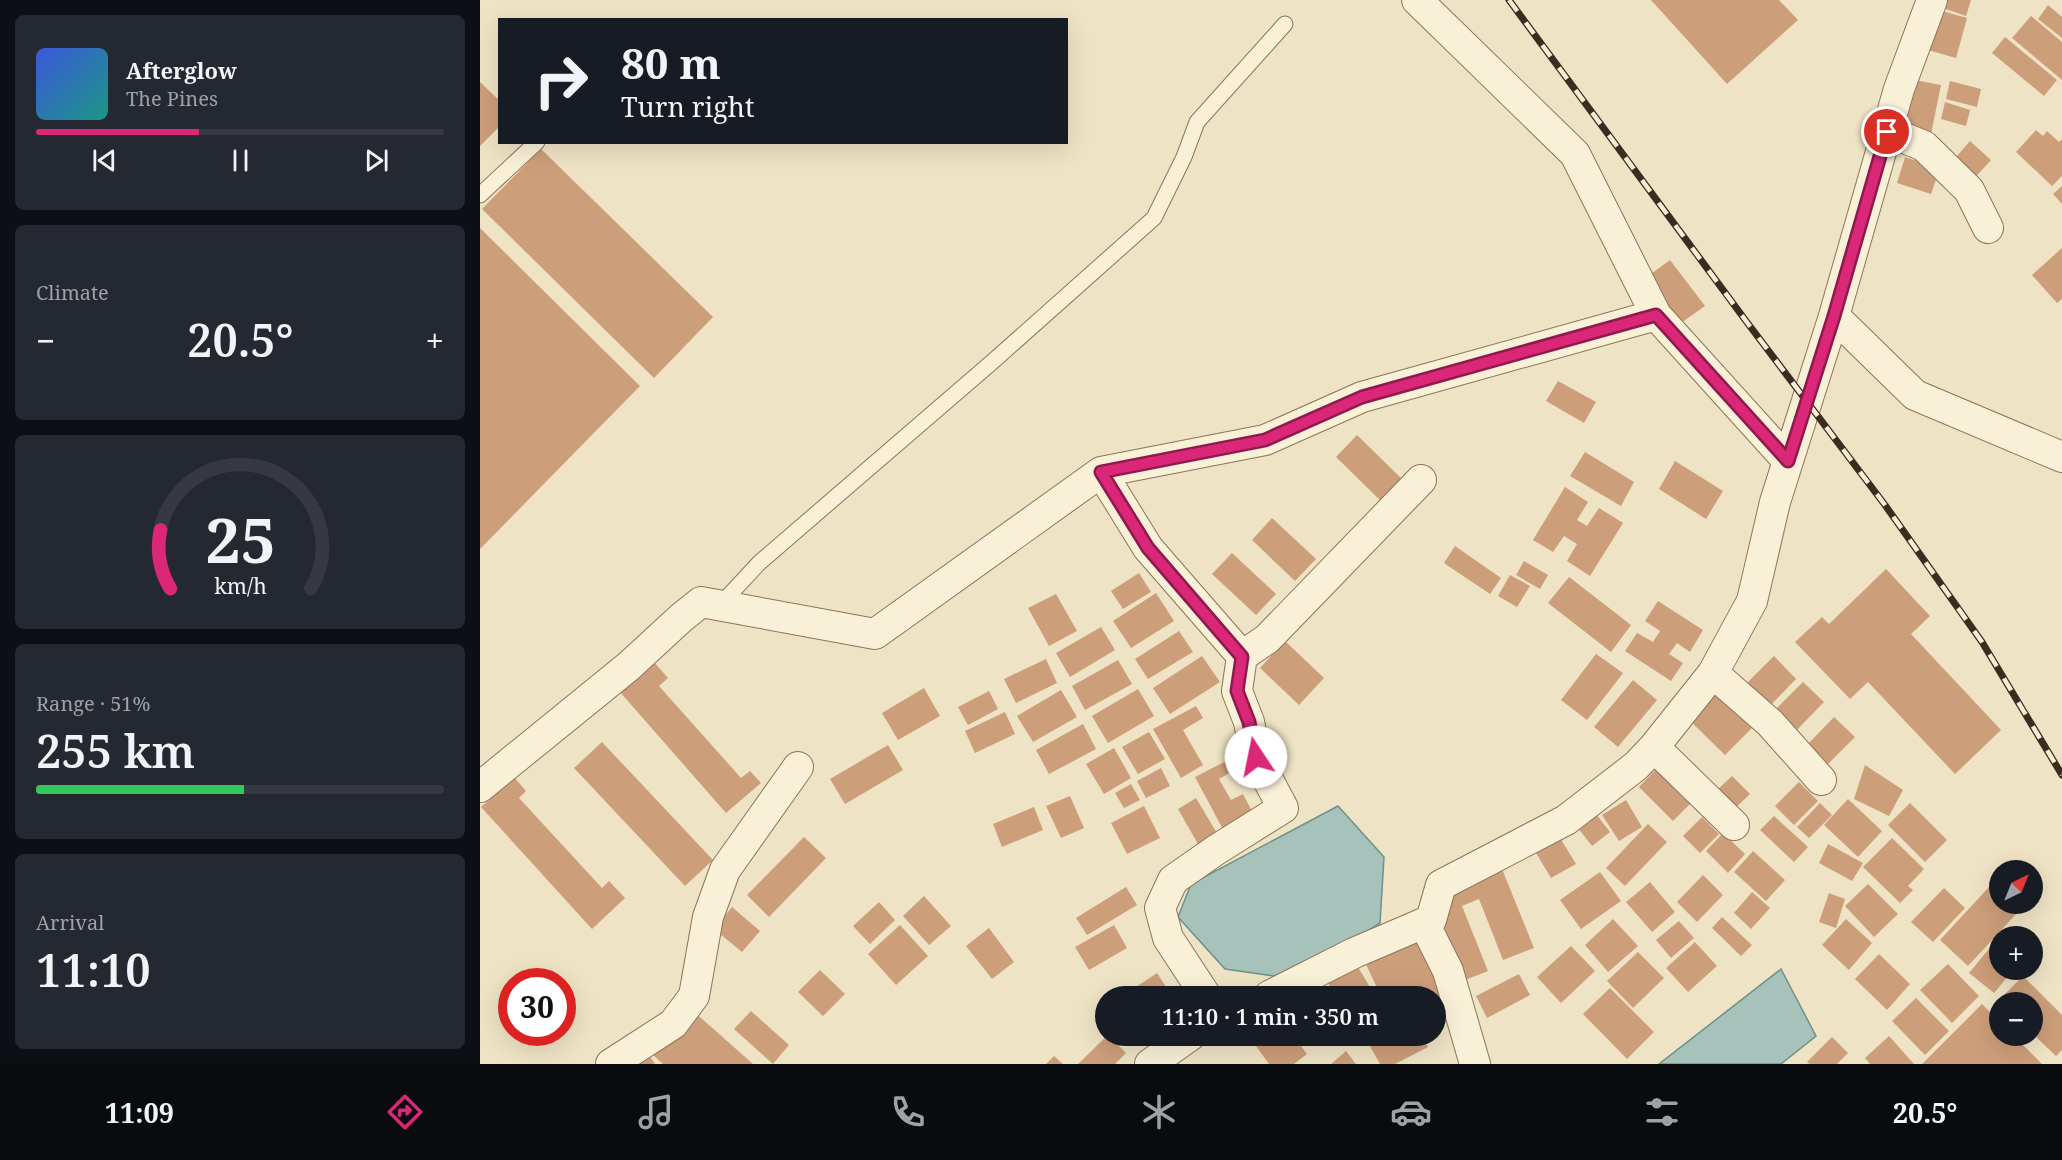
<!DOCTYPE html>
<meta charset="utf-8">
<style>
body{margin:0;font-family:"Noto Serif",serif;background:#242831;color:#f1f3f6;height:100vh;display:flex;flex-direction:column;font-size:22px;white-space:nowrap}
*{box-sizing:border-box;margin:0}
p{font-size:20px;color:#9ea1a6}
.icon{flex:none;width:33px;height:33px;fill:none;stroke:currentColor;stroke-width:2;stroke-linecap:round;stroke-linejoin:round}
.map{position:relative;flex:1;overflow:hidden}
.details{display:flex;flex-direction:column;gap:15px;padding:15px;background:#0d0f14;width:480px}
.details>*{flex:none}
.top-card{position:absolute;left:18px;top:18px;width:570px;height:126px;border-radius:0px;box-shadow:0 6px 24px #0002;background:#171b24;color:#f1f3f6;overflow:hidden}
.needle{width:39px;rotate:43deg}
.fabs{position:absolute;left:1509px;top:860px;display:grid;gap:12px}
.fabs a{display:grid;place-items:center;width:54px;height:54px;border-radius:50%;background:#171b24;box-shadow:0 6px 24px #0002;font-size:30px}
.speed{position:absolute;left:18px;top:968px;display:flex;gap:12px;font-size:30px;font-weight:700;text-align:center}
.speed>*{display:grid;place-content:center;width:78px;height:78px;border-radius:50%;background:#171b24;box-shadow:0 6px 24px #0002;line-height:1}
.speed .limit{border:9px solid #d22;background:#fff;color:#111}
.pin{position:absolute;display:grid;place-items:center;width:51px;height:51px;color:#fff;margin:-26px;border:3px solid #fff;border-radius:50%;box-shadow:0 2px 6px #0007}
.me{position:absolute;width:66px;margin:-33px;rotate:349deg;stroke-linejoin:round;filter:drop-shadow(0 0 4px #0008)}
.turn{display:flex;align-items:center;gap:21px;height:126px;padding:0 24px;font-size:27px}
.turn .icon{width:78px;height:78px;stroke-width:2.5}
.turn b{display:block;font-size:42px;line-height:51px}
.big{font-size:45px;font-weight:600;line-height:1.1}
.details .widget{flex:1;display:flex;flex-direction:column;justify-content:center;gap:9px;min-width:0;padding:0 21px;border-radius:9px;background:#242831}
.details .dial{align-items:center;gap:0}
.dial svg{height:156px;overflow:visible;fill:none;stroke:#363941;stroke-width:7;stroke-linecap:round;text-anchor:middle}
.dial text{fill:#f1f3f6;stroke:none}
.song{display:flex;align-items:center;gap:18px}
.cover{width:72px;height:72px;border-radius:9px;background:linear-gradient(135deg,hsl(230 70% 55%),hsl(170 70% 35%))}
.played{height:6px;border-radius:3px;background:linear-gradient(90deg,#db2777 40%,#363941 40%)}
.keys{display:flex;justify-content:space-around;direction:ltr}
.heat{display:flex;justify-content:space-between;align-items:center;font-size:33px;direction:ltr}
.charge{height:9px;border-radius:4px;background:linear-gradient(90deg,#34c759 51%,#363941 0)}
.trip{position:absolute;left:615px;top:986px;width:351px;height:60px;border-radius:30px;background:#171b24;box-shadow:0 6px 24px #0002;font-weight:600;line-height:60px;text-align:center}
.menu{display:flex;height:96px;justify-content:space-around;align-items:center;background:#090b0e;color:#9ea1a6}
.menu .icon{width:42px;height:42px}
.menu .selected{color:#db2777}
.menu b{font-size:27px;color:#f1f3f6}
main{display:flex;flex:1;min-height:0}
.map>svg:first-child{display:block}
</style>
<main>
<section class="details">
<div class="widget">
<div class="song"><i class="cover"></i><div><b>Afterglow</b><p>The Pines</p></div></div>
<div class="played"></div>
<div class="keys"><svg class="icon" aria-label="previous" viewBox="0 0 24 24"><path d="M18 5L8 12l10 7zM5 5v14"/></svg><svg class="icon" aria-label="pause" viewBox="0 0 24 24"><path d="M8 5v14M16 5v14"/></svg><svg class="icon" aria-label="next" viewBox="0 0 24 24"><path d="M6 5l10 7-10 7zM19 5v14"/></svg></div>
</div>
<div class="widget"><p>Climate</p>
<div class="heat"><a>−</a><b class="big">20.5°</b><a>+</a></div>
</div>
<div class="widget dial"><svg viewBox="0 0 100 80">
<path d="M14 69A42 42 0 1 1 86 69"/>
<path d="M14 69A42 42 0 0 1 9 39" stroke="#db2777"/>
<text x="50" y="56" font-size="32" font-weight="700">25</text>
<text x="50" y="72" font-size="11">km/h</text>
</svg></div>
<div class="widget"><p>Range · 51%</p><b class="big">255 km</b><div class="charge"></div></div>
<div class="widget"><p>Arrival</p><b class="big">11:10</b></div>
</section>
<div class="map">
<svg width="1582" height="1064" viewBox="0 0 1582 1064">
<rect width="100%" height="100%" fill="#efe3c5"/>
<path fill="#a7c2ba" stroke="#6d9188" stroke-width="1.5" d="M858,806l46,51 -4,66 -85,56 -70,-10 -47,-52 13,-33z
M1301,969l35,67 -35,28h-122z"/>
<path fill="#cd9e7a" d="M1171,0h128l19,20 -71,64z
M1459,0h32l-5,16 -29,-10z
M1568,5l14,12v21l-24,-19z
M1452,8l35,10 -11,40 -35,-10z
M1551,16l31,26v38l-50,-42z
M1525,37l52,43 -13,16 -52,-43z
M1429,79l32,6 -10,49 -31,-6z
M1470,81l31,8 -4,18 -31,-8z
M0,82l20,19v25l-20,20z
M1465,102l25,8 -4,16 -25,-7z
M1556,130l7,6 4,-5 12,11 3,-3v37l-10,10 -36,-34z
M1490,141l21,19 -20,22 -21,-18z
M61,149l172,168 -59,61 -172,-169z
M1425,157l35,11 -9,26 -34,-11z
M1582,186v18l-9,-10z
M0,228l160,158 -160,163z
M1582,248v51l-5,4 -25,-28z
M1190,260l35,46 -27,19 -34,-46z
M1078,381l38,21 -12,21 -38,-22z
M877,435l47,46 -21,22 -47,-46z
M1105,452l49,30 -13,24 -51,-30z
M1195,461l48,30 -17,28 -47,-30z
M1085,487l23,15 -11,18 10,6 12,-18 24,15 -33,53 -23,-15 10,-17 -13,-8 -11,16 -20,-12z
M792,518l44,41 -21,22 -43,-41z
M975,546l46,32 -11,16 -46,-31z
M752,553l44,41 -20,21 -44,-41z
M1044,561l24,14 -8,14 -24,-14z
M1406,569l44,47 -19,18 90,96 -46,44 -87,-92 -18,17 -55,-57 27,-25 7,7z
M659,573l12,19 -28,17 -12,-18z
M1030,575l20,11 -13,21 -19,-11z
M1089,577l62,48 -20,27 -63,-49z
M676,593l18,28 -43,27 -18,-27z
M576,594l21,37 -28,15 -21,-38z
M1178,601l45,29 -13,22 -13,-9 -8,11 14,9 -12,18 -46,-30 12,-18 16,9 7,-11 -15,-10z
M621,627l14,23 -45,27 -14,-24z
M699,631l14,21 -45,27 -13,-20z
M805,641l39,37 -25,27 -39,-37z
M1116,654l27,19 -36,47 -26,-20z
M722,656l18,26 -50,32 -17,-26z
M1294,656l22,23 -31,32 -23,-23z
M566,659l11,24 -41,20 -12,-24z
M638,660l14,24 -47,26 -13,-24z
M174,662l14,16 -9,8 82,92 9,-7 11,12 -35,30 -106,-121z
M1153,680l24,20 -39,47 -24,-20z
M1323,682l21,20 -32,33 -21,-21z
M1230,686l42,42 -27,27 -42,-41z
M444,688l16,28 -42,24 -16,-27z
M658,689l16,27 -46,27 -16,-27z
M581,690l16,27 -44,25 -16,-26z
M509,691l9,18 -30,16 -10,-18z
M716,706l7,12 -20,12 20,35 -22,13 -28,-49z
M525,712l10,22 -40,19 -10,-22z
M1354,717l21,20 -28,28 -20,-20z
M603,724l13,25 -47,25 -13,-24z
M669,732l16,27 -27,15 -16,-27z
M122,742l111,118 -28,26 -111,-118z
M408,745l15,25 -58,34 -15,-25z
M634,748l17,30 -27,16 -18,-30z
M746,761l5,11 -12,7 12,21 12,-6 12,23 -30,16 -30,-56z
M1385,765l38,25 -14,26 -35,-17z
M681,768l9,18 -24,12 -9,-17z
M1176,769l35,34 -18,18 -34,-34z
M1252,776l18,18 -18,17 -18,-18z
M34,777l12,14 -7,7 83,90 7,-7 16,17 -33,31 -111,-122z
M1319,782l19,19 -24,24 -19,-19z
M651,784l9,16 -16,8 -9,-15z
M590,796l14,32 -23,10 -15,-32z
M716,798l25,42 -19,11 -24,-42z
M1368,799l34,32 -24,26 -34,-32z
M1146,800l16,27 -23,14 -17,-26z
M1340,803l12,12 -23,23 -12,-11z
M1430,803l37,37 -22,22 -37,-37z
M1109,805l21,27 -18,14 -21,-27z
M664,806l16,32 -33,16 -16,-31z
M554,807l9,23 -41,17 -9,-23z
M1294,816l34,31 -14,15 -34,-32z
M1222,817l17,17 -19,19 -17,-17z
M1168,824l19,18 -42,44 -19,-18z
M1074,828l22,36 -25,14 -21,-35z
M1243,833l22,21 -17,19 -22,-22z
M324,837l22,21 -57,59 -22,-22z
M1412,838l32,31 -16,17 5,4 -13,13 -37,-36z
M1348,844l35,19 -11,18 -33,-18z
M1273,851l32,29 -19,21 -32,-29z
M1020,864l34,84 -31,12 -24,-61 -17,7 26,65 -23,9 -26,-66 23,-35z
M1120,872l21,29 -40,28 -21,-29z
M1223,875l20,20 -26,27 -20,-20z
M1170,882l25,30 -23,20 -26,-30z
M1388,884l30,30 -24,23 -29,-31z
M646,887l11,18 -50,30 -11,-17z
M1509,887l11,9v7h7l10,10 -49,53 -28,-26z
M1464,888l21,20 -32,34 -22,-20z
M1272,892l18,16 -19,21 -17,-16z
M1349,893l16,6 -9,29 -17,-6z
M444,896l27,30 -22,19 -26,-29z
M399,902l16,18 -25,24 -17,-18z
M252,907l28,24 -18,21 -28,-23z
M1242,917l30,28 -11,11 -29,-28z
M1133,919l25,27 -30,26 -23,-27z
M1366,919l26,24 -23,27 -27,-25z
M1199,921l15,17 -23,20 -15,-18z
M420,925l28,31 -32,29 -28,-31z
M634,925l13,23 -38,22 -14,-23z
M509,928l25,34 -22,17 -26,-33z
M938,928l32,66 -14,7v-5h-55l-19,-40z
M1523,932l5,4h-8v33h14l-20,24 -25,-20z
M1215,942l22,24 -29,26 -22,-24z
M1091,946l24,25 -34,32 -24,-26z
M1158,952l26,26 -31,30 -26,-27z
M1399,954l31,30 -23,26 -32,-31z
M874,960l21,36h-39l-11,-18z
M1468,964l31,32 -27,27 -32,-33z
M340,970l25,24 -22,22 -25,-24z
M677,973l15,23h-34l-5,-7z
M1039,974l11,21 -43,23 -11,-22z
M1543,976l39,39v35l-6,6 -24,-23v-31l-33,-2z
M1130,988l44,44 -27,27 -44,-45z
M1436,998l33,33 -24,24 -33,-34z
M1502,1004l18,18v13h13l29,29h-120z
M211,1009l62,55h-90l-11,-10z
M271,1011l38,34 -16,19 -39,-35z
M628,1035l18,18 -11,11h-37z
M644,1035h19l-12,9z
M768,1035h45l14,19 -13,10h-25z
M898,1035h43l7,12 -33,17h-15l-13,-23z
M1409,1036l25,28h-44l-5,-6z
M1352,1037l16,16 -11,11h-27l-3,-2z
M866,1051l10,13h-25z
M167,1052l8,12h-25z
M574,1056l9,8h-17z"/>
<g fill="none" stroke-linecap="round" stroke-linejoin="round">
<defs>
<path id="service" d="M0,195l57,-53
M240,605l39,-42 232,-200 163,-145 30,-61 13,-35 88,-98"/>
<path id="minor" d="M937,0l158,154 81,161
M1407,131l37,15 45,44 19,38
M1354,316l81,79 147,62
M621,472l47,76 94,108
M1233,673l57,50 51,57
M1174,747l80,78
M0,787l149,-121 52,-48 20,-16 174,32 226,-162 164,-32 97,-43 294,-82 132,146
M944,923l24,48 27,93
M726,996l-38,-58 -8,-30 13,-28 43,-30 67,-42 -27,-51 -7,-35 -12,-31 5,-35 25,-17 154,-159
M789,996l85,-43 77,-33 10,-35 125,-65 70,-54 18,-19 59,-74 39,-72 23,-99 59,-186 65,-227 33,-89
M131,1064l62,-40 21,-28 14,-79 17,-47 73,-103
M670,1064l41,-29"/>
</defs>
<use href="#service" stroke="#8a755a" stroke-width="17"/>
<use href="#minor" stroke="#8a755a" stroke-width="32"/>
<use href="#service" stroke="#f9f0d8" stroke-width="15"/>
<use href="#minor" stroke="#f9f0d8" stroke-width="30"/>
<defs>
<path id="rail" d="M1029,0l237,321 139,184 97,137 80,133"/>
</defs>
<use href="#rail" stroke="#3a2c1f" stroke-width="7"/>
<use href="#rail" stroke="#f6edd4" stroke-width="4.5" stroke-dasharray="14" stroke-linecap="butt"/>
</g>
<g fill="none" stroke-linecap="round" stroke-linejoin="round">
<defs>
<path id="route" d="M776,757l-7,-35 -12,-31 5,-34 -94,-109 -47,-76 164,-32 97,-43 294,-82 132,146 46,-145 53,-184"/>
</defs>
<use href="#route" stroke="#8e194d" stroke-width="15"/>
<use href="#route" stroke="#db2777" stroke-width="10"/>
</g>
</svg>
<div class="fabs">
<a><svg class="needle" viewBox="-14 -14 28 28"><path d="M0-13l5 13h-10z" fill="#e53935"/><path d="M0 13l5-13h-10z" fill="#9ea1a6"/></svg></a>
<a>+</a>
<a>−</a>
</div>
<div class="speed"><div class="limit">30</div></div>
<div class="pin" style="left:1407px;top:132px;background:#d93025"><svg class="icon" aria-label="arrive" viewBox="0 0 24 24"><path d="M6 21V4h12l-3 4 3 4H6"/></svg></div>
<svg class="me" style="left:776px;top:757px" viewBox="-20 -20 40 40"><circle r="19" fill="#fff"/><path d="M0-13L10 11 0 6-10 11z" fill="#db2777"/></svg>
<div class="trip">11:10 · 1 min · 350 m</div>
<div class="top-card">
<div class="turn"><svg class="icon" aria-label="right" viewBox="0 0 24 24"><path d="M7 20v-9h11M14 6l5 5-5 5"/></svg><div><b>80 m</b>Turn right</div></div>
</div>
</div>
</main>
<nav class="menu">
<b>11:09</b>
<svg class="icon selected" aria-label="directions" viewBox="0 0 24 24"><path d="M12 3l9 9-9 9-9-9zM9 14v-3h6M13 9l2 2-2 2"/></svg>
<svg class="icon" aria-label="music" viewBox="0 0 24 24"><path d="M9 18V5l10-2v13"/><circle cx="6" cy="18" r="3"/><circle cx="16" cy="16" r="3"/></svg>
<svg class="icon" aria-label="phone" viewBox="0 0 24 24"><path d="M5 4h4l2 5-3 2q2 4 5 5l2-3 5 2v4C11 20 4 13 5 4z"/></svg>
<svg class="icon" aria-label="climate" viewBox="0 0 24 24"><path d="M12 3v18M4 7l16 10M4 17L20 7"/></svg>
<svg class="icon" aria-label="car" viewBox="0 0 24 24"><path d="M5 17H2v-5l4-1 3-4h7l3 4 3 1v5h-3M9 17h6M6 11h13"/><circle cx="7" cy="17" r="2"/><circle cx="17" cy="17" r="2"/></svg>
<svg class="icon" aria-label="filters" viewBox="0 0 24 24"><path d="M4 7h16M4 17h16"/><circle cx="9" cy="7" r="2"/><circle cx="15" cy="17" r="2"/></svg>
<b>20.5°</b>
</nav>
